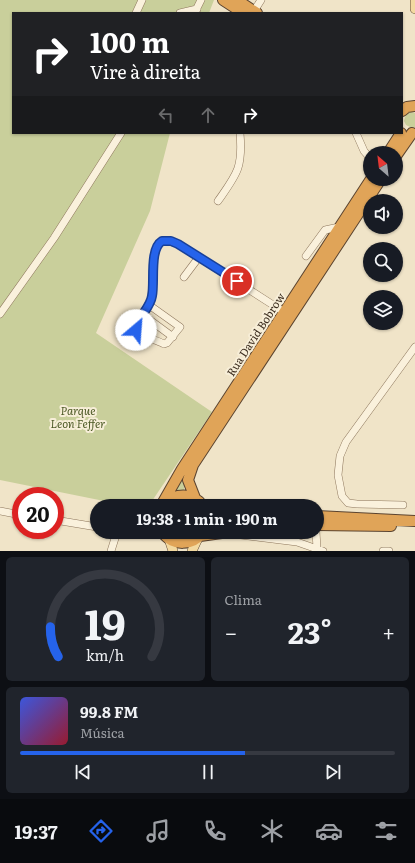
<!DOCTYPE html>
<html lang="pt">
<meta charset="utf-8">
<style>
body{margin:0;font-family:Literata,serif;background:#20242c;color:#f1f3f6;height:100vh;display:flex;flex-direction:column;font-size:15px;white-space:nowrap}
*{box-sizing:border-box;margin:0}
p{font-size:13px;color:#9ea1a6}
.icon{flex:none;width:22px;height:22px;fill:none;stroke:currentColor;stroke-width:2;stroke-linecap:round;stroke-linejoin:round}
.map{position:relative;height:551px;overflow:hidden}
.details{display:flex;flex-direction:column;gap:6px;padding:6px;background:#0d0f14;flex:1}
.details>*{flex:none}
.hud{position:absolute;left:12px;top:12px;width:391px;height:122px;border-radius:0px;box-shadow:0 1px 3px #0004;background:#202124;color:#fff;overflow:hidden}
.needle{width:26px;rotate:332deg}
.buttons{position:absolute;left:363px;top:146px;display:grid;gap:8px}
.buttons a{display:grid;place-items:center;width:40px;height:40px;border-radius:50%;background:#171b24;box-shadow:0 1px 3px #0004;font-size:20px}
.speed{position:absolute;left:12px;top:487px;display:flex;gap:8px;font-size:20px;font-weight:700;text-align:center}
.speed>*{display:grid;place-content:center;width:52px;height:52px;border-radius:50%;background:#171b24;box-shadow:0 1px 3px #0004;line-height:1}
.speed .limit{border:6px solid #d22;background:#fff;color:#111}
.pin{position:absolute;display:grid;place-items:center;width:34px;height:34px;color:#fff;margin:-17px;border:2px solid #fff;border-radius:50%;box-shadow:0 1px 4px #0007}
.me{position:absolute;width:44px;margin:-22px;rotate:27deg;stroke-linejoin:round;filter:drop-shadow(0 0 3px #0008)}
.turn{display:flex;align-items:center;gap:14px;height:84px;padding:0 12px;font-size:18px}
.turn .icon{width:52px;height:52px;stroke-width:2.5}
.turn b{display:block;font-size:28px;line-height:34px}
.lanes{display:flex;align-items:center;height:38px;padding:0 12px;background:#0003;justify-content:center;gap:20px;direction:ltr}
.lanes .off{opacity:.35}
.big{font-size:30px;font-weight:700;line-height:1.1}
.details .card{flex:1;display:flex;flex-direction:column;justify-content:center;gap:6px;min-width:0;padding:0 14px;border-radius:6px;background:#20242c}
.details .dial{align-items:center;gap:0}
.dial svg{height:104px;overflow:visible;fill:none;stroke:#363941;stroke-width:7;stroke-linecap:round;text-anchor:middle}
.dial text{fill:#f1f3f6;stroke:none}
.song{display:flex;align-items:center;gap:12px}
.cover{width:48px;height:48px;border-radius:6px;background:linear-gradient(135deg,hsl(230 70% 55%),hsl(350 70% 35%))}
.played{height:4px;border-radius:2px;background:linear-gradient(90deg,#2563eb 60%,#363941 60%)}
.keys{display:flex;justify-content:space-around;direction:ltr}
.heat{display:flex;justify-content:space-between;align-items:center;font-size:22px;direction:ltr}
.details .tiles{flex:1;display:grid;gap:6px;grid-template-columns:1fr 1fr}
.card:last-child{grid-column:span 2}
.trip{position:absolute;left:90px;top:499px;width:234px;height:40px;border-radius:20px;background:#171b24;box-shadow:0 1px 3px #0004;font-weight:700;line-height:40px;text-align:center}
.menu{display:flex;height:64px;justify-content:space-around;align-items:center;background:#090b0e;color:#9ea1a6}
.menu .icon{width:28px;height:28px}
.menu .on{color:#2563eb}
.menu b{font-size:18px;color:#f1f3f6}
.map>svg:first-child{display:block}
</style>
<div class="map">
<svg width="415" height="551" viewBox="0 0 415 551">
<rect width="100%" height="100%" fill="#f0e4c8"/>
<path fill="#c9cf9b" d="M0,0h214l-5,13h-196v120h157l-20,78 -54,122 116,79 -62,92 -36,-1 -114,-23z
M411,112l4,1v14h-5l-4,-2 -2,-4 2,-7z
M185,469l-1,22 -11,1z
M178,500l11,1 6,5h-28z
M169,532h24l-12,4z"/>
<g fill="none" stroke-linecap="round" stroke-linejoin="round">
<defs>
<path id="minor" d="M254,11l7,-11
M195,12l6,-12
M136,13l6,-13
M180,13l17,-4
M356,133l8,18 6,7
M218,201c19,-27 25,-33 22,-68
M306,256l19,-26 14,-3
M184,277l15,-20
M149,305l31,22 -13,16 -3,1c-8,-4 -26,-9 -28,-17 4,-8 11,-15 14,-24 6,-16 -3,-57 15,-63l13,4 106,68
M0,314l54,-76 67,-105
M143,315l30,22
M403,505l-46,-1 -9,-1 -6,-7 -4,-21 2,-19 6,-14 69,-95
M0,511l21,4
M55,520l42,7
M148,532l17,4
M316,532l1,16
M225,533l72,9 26,9
M111,551l6,-19
M383,551h6"/>
<path id="major" d="M415,0v9
M169,539l4,12
M192,551l6,-13"/>
<path id="highway" d="M223,0l20,13
M237,0l20,13
M402,111l5,-4 8,-1
M388,153l13,-20
M396,156l16,-23
M195,498l-7,-18 5,-15 188,-286
M163,503c13,-10 30,-11 40,3
M162,504l20,-35 189,-290
M317,516l98,5
M317,525l74,1
M162,532c11,15 31,14 41,0
M200,536l29,-4"/>
</defs>
<use href="#minor" stroke="#8d765c" stroke-width="8"/>
<use href="#major" stroke="#5b4430" stroke-width="10"/>
<use href="#highway" stroke="#5b4430" stroke-width="12"/>
<use href="#minor" stroke="#faf1dc" stroke-width="7"/>
<use href="#major" stroke="#f3d9a0" stroke-width="9"/>
<use href="#highway" stroke="#e0a458" stroke-width="10"/>
</g>
<g fill="none" stroke-linecap="round" stroke-linejoin="round">
<defs>
<path id="route" d="M136,330c1,-13 14,-21 16,-34 3,-14 -3,-47 10,-55h9l7,3 59,37"/>
</defs>
<use href="#route" stroke="#184099" stroke-width="10"/>
<use href="#route" stroke="#2563eb" stroke-width="7"/>
</g>
<g text-anchor="middle" dominant-baseline="central" stroke-width="4" stroke-linejoin="round" paint-order="stroke">
<g font-size="11" fill="#3d2e20" stroke="#f7eed8">
<text transform="translate(255 334) rotate(-57)">Rua David Bobrow</text>
</g>
<g font-size="11" font-style="italic" fill="#4d5a26" stroke="#f7eed8">
<text x="78" y="410">Parque<tspan x="78" dy="13">Leon Feffer</tspan></text>
</g>
</g>
</svg>
<div class="buttons">
<a><svg class="needle" viewBox="-14 -14 28 28"><path d="M0-13l5 13h-10z" fill="#e53935"/><path d="M0 13l5-13h-10z" fill="#9ea1a6"/></svg></a>
<a><svg class="icon" aria-label="sound" viewBox="0 0 24 24"><path d="M4 9h4l5-4v14l-5-4H4zM17 9q2 3 0 6"/></svg></a>
<a><svg class="icon" aria-label="search" viewBox="0 0 24 24"><circle cx="10" cy="10" r="6"/><path d="M15 15l6 6"/></svg></a>
<a><svg class="icon" aria-label="layers" viewBox="0 0 24 24"><path d="M12 4l9 5-9 5-9-5zM3 14l9 5 9-5"/></svg></a>
</div>
<div class="speed"><div class="limit">20</div></div>
<div class="pin" style="left:237px;top:281px;background:#d93025"><svg class="icon" aria-label="arrive" viewBox="0 0 24 24"><path d="M6 21V4h12l-3 4 3 4H6"/></svg></div>
<svg class="me" style="left:136px;top:330px" viewBox="-20 -20 40 40"><circle r="19" fill="#fff"/><path d="M0-13L10 11 0 6-10 11z" fill="#2563eb"/></svg>
<div class="trip">19:38 · 1 min · 190 m</div>
<div class="hud">
<div class="turn"><svg class="icon" aria-label="right" viewBox="0 0 24 24"><path d="M7 20v-9h11M14 6l5 5-5 5"/></svg><div><b>100 m</b>Vire à direita</div></div>
<div class="lanes"><svg class="icon off" aria-label="left" viewBox="0 0 24 24"><path d="M17 20v-9H6M10 6l-5 5 5 5"/></svg><svg class="icon off" aria-label="ahead" viewBox="0 0 24 24"><path d="M12 20V5M6 11l6-6 6 6"/></svg><svg class="icon" aria-label="right" viewBox="0 0 24 24"><path d="M7 20v-9h11M14 6l5 5-5 5"/></svg></div>
</div>
</div>
<section class="details">
<div class="tiles">
<div class="card dial"><svg viewBox="0 0 100 80">
<path d="M14 69A42 42 0 1 1 86 69"/>
<path d="M14 69A42 42 0 0 1 8 46" stroke="#2563eb"/>
<text x="50" y="56" font-size="32" font-weight="700">19</text>
<text x="50" y="72" font-size="11">km/h</text>
</svg></div>
<div class="card"><p>Clima</p>
<div class="heat"><a>−</a><b class="big">23°</b><a>+</a></div>
</div>
<div class="card">
<div class="song"><i class="cover"></i><div><b>99.8 FM</b><p>Música</p></div></div>
<div class="played"></div>
<div class="keys"><svg class="icon" aria-label="previous" viewBox="0 0 24 24"><path d="M18 5L8 12l10 7zM5 5v14"/></svg><svg class="icon" aria-label="pause" viewBox="0 0 24 24"><path d="M8 5v14M16 5v14"/></svg><svg class="icon" aria-label="next" viewBox="0 0 24 24"><path d="M6 5l10 7-10 7zM19 5v14"/></svg></div>
</div>
</div>
</section>
<nav class="menu">
<b>19:37</b>
<svg class="icon on" aria-label="directions" viewBox="0 0 24 24"><path d="M12 3l9 9-9 9-9-9zM9 14v-3h6M13 9l2 2-2 2"/></svg>
<svg class="icon" aria-label="music" viewBox="0 0 24 24"><path d="M9 18V5l10-2v13"/><circle cx="6" cy="18" r="3"/><circle cx="16" cy="16" r="3"/></svg>
<svg class="icon" aria-label="phone" viewBox="0 0 24 24"><path d="M5 4h4l2 5-3 2q2 4 5 5l2-3 5 2v4C11 20 4 13 5 4z"/></svg>
<svg class="icon" aria-label="climate" viewBox="0 0 24 24"><path d="M12 3v18M4 7l16 10M4 17L20 7"/></svg>
<svg class="icon" aria-label="car" viewBox="0 0 24 24"><path d="M5 17H2v-5l4-1 3-4h7l3 4 3 1v5h-3M9 17h6M6 11h13"/><circle cx="7" cy="17" r="2"/><circle cx="17" cy="17" r="2"/></svg>
<svg class="icon" aria-label="filters" viewBox="0 0 24 24"><path d="M4 7h16M4 17h16"/><circle cx="9" cy="7" r="2"/><circle cx="15" cy="17" r="2"/></svg>
</nav>
